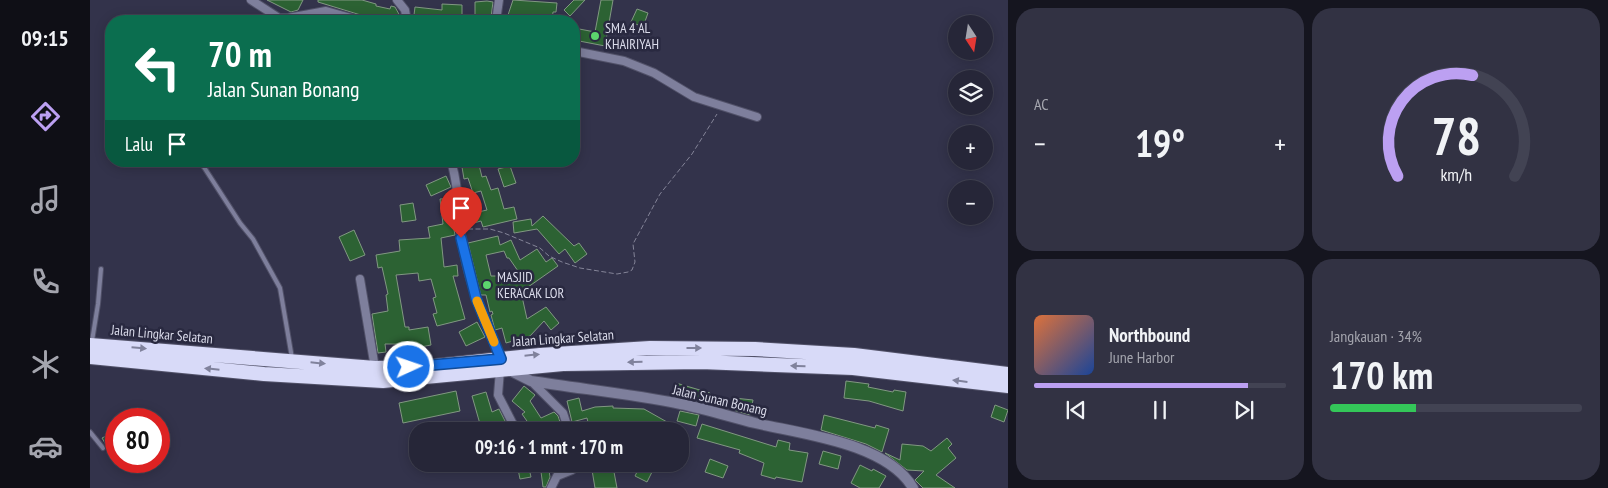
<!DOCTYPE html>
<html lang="id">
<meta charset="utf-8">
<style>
body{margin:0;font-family:"PT Sans Narrow",sans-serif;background:#323243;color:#f1f3f6;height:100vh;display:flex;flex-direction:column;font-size:19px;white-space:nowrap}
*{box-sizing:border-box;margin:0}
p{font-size:16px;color:#a4a5ae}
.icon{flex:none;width:28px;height:28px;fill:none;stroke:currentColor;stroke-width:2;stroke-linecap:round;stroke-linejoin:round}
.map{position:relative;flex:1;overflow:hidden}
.side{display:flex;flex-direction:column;gap:8px;padding:8px;background:#15151f;width:600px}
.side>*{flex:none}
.guide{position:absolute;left:15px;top:15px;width:475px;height:152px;border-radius:20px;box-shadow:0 2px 12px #0003,0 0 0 1px #424353;background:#0b6e4f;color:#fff;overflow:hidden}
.needle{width:32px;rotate:168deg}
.controls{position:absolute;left:858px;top:15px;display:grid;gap:10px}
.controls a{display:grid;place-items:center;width:45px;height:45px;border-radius:50%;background:#262638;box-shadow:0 2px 12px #0003,0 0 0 1px #424353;font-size:25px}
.speed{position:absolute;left:15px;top:408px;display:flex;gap:10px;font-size:25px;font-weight:700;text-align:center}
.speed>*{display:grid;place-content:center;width:65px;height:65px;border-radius:50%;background:#262638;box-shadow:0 2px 12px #0003,0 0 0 1px #424353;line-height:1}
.speed .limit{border:8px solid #d22;background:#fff;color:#111}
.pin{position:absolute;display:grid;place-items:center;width:42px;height:42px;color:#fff;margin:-51px -21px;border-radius:50% 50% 50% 0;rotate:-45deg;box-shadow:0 0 5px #0007}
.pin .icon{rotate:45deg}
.me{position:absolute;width:55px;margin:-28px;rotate:87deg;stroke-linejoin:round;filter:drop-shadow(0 0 4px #0008)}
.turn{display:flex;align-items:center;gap:18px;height:105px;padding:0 20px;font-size:22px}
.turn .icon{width:65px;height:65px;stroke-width:2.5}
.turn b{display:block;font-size:35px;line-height:42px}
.then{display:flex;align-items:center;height:48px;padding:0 20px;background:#0003;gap:10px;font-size:19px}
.big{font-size:38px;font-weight:700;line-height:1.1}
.side .card{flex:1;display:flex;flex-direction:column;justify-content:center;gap:8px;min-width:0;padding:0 18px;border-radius:20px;background:#323243}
.side .dial{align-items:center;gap:0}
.dial svg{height:130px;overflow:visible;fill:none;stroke:#424353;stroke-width:7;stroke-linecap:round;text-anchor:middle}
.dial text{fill:#f1f3f6;stroke:none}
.song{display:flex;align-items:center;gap:15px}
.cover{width:60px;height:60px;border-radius:8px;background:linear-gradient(135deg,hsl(20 70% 55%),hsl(220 70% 35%))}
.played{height:5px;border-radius:2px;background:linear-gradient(90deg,#bca0f2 85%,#424353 85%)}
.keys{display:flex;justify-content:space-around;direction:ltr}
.heat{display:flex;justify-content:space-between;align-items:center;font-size:28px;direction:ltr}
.charge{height:8px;border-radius:4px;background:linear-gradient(90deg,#34c759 34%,#424353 0)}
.side .tiles{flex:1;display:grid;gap:8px;grid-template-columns:repeat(2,1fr)}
.trip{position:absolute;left:319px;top:422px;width:280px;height:50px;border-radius:20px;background:#262638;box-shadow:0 2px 12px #0003,0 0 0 1px #424353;font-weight:700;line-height:50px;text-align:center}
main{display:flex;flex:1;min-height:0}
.tab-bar{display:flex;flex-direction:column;width:90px;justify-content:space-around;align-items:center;background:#0f0f16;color:#a4a5ae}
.tab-bar .icon{width:35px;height:35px}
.tab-bar .on{color:#bca0f2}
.tab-bar b{font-size:22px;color:#f1f3f6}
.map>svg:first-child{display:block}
</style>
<main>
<nav class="tab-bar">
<b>09:15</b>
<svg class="icon on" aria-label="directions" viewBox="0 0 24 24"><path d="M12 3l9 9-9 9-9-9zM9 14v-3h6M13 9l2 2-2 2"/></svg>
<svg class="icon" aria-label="music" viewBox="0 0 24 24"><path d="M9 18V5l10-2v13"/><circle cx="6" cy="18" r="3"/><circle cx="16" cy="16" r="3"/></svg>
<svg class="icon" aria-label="phone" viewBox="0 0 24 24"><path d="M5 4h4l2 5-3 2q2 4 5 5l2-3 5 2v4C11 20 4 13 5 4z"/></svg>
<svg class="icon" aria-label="climate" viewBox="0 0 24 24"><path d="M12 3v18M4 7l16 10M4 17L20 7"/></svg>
<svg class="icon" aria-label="car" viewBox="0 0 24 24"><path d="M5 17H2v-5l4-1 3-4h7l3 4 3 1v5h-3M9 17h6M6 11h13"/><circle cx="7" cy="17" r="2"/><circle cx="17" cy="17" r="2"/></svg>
</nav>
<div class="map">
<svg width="918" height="488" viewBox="0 0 918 488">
<rect width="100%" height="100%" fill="#33334b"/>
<path fill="#2c6233" stroke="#819882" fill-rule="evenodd" d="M177,0h36l-5,10 -7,2z
M228,0h44l14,4v2l14,3 1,-3 4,1 5,9 -1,5h-28l-7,-5 -46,-14z
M423,0l44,3 -1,9h-3l-1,9h-46z
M484,0h11l-15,16 -6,-6z
M511,0h12l-8,46 -31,-6v-12l21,4z
M397,1l6,1 -2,15 -8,-2v3l-8,1v-17z
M352,4l20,1v15l-20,-1v-2l-28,-2 1,-8 27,3z
M547,9l11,4 -5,14 -12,-5z
M371,161h17l4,16 4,-1 5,14 7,-2 6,21 10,-2 3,12 -34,8 -2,-6 -15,4 -1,-10 22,-5 -6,-19 -8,2 -5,-15 -4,1z
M420,166l6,17 -12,4 -6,-18z
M356,176l5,11 -20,9 -5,-11z
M362,198l2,21h-2l3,16 -14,3 3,29 13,-2 1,11h-5l12,43 -28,7 -4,-12 4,-1 -4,-15 3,-1 -5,-18 -12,2 -1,-8 -22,2 9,52h4v3l19,-3 3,18 -16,3v-4h-30l1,8 -8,1 -6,-39 16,-3 -2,-16 2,-1 -6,-27 -4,1 -2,-13 24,-4 -1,-11 31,-2 -2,-11 15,-3 -3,-25z
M323,203l3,17 -14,2 -2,-17z
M453,216l31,30 5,-3 8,11 -12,9 -10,-14 -6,5 -22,-25 -23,4 -1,-11 18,-3 1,7z
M264,230l11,25 -15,6 -11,-24z
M408,236l2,9 11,-5 9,20 17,-11 9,13 6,-4 6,8 -37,26 6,27 19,-12 13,16 -8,7 -7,-9 -14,15 -24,7 -4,-15 -7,2 -4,-15 2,-1 -1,-3 -2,1 -4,-17h-5l-1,-3 -12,-49zM414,251l3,7h2l9,13 -16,5h-11l-5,-21z
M387,322l8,15 -19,9 -7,-14z
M756,381l23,3 -1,3 25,5 1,-2 12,2 -3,19 -34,-10 -25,-3z
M586,383l34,10 -2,9 -35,-7z
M434,386l11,9 -5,6 11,17 13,-6 4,4 5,15h-7l-3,-5 -8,5h-11l-12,-17 3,-2 -13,-11z
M366,391l4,20 -57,12 -4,-20z
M396,392l6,20 7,-3 11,22h-28l-10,-35z
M489,398l3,13 13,-4 18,-1v2l31,1 39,22h-38v-1l-17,-2v2h-24l-1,-3 -13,4 -3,-13 -15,4 -5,-21z
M644,398l19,2 -3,15 -17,-5z
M905,405l13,5 -4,12 -13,-5z
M590,411l19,4 -3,11 -19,-5z
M734,415l51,13 1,-3 13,4 -7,23 -16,-8 -45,-14z
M612,424l74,23 2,-7 12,3 -1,7 19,3 -6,29 -26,-5 -1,2 -14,-4 3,-12 -25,-10 1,-3 -43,-12z
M22,433l4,6v7l-7,4 -7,-12z
M857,438l5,6 -4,4 8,10 -20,17 19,13h-32l-8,-8 9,-9 -17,-1 -22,-17 15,7 2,-16 21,2 8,5z
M733,451l18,5 -3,13 -19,-5z
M620,459l18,7 -5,12 -18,-6z
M427,464h11l3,13 -11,2z
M450,464h8l2,13 -4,10h-3z
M501,464h36l1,6 -14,2 3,16h-22z
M551,464l14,2 -8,16 -12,-6z
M770,465l12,6 1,-2 13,7 -7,12h-19l-9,-5z"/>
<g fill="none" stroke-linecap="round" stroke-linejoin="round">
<defs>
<path id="service" d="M110,161l40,62 13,16 27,49 12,70
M2,341l6,-37 3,-35
M0,432l13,16"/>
<path id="minor" d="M161,0l28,18h9l38,-7 36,10
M307,0l8,10 2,11
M406,21l3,-21
M484,51l50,10 30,12 40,24 63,20
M361,161c10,33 6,60 13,92 7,37 22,71 37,106
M270,279l15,89
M410,370l-2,25 16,31
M441,381l32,32 6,18
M461,488l6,-12 15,-6 3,-6"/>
<path id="tertiary" d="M419,370l22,11c50,8 101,13 150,23 25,5 50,13 74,19 47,11 132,20 158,65"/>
<path id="trunk" d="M0,345l285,23 51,-1 114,-12 110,-7 105,1 99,6 154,19
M0,357l174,17 119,7 180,-17 138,-2 152,6 155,18"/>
</defs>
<use href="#service" stroke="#515168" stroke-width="6"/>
<use href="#minor" stroke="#515168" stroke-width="10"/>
<use href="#tertiary" stroke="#515168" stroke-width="12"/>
<use href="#trunk" stroke="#515168" stroke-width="16"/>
<path stroke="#848498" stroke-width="1" stroke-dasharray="5 2.5" stroke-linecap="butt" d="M378,229h22l14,4 36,15 9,8 13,6 18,6 37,6 11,-2 4,-2 3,-8 -2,-18 27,-50 32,-40 25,-40"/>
<use href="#service" stroke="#7e7f9c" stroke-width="4"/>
<use href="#minor" stroke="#7e7f9c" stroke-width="8"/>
<use href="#tertiary" stroke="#7e7f9c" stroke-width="10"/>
<use href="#trunk" stroke="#d8daf8" stroke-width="14"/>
</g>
<defs><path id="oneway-solid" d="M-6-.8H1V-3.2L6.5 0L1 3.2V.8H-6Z" transform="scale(1.25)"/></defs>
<g fill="#80829c">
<use href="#oneway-solid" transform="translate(49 348) rotate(5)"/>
<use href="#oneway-solid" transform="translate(604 348)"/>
<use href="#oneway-solid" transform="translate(442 355) rotate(-6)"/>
<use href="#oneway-solid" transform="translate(545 362) rotate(179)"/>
<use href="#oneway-solid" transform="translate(228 363) rotate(6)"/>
<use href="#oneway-solid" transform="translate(708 366) rotate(-178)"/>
<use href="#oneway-solid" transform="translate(122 369) rotate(-174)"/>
<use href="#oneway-solid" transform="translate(870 381) rotate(-173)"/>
</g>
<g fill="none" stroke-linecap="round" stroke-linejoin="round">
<defs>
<path id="route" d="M319,367l92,-8 -25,-61 -15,-60"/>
</defs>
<use href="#route" stroke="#114b97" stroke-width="12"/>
<use href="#route" stroke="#1a73e8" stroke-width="9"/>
<path stroke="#f59e0b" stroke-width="9" d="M387,301l17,41"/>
</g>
<g fill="#5cd56d" stroke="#292940" stroke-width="2">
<circle cx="505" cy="36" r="5"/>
<circle cx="397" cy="285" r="5"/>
</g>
<g text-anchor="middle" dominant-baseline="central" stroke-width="5" stroke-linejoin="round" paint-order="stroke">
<g font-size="14" fill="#dbdceb" stroke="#292940" text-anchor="start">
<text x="515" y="28">SMA 4 AL<tspan x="515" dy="16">KHAIRIYAH</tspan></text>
<text x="407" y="277">MASJID<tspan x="407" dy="16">KERACAK LOR</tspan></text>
</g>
<g font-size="14" fill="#dbdceb" stroke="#292940">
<text transform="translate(72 334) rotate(5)">Jalan Lingkar Selatan</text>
<text transform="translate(473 338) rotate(-4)">Jalan Lingkar Selatan</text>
<text transform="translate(630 400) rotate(13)">Jalan Sunan Bonang</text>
</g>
</g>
</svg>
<div class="controls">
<a><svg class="needle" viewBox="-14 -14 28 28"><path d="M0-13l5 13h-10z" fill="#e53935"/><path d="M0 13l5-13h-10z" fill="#a4a5ae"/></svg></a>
<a><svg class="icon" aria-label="layers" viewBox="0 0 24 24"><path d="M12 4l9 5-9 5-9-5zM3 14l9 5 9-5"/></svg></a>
<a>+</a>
<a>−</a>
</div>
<div class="speed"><div class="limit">80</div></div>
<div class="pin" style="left:371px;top:238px;background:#d93025"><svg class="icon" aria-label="arrive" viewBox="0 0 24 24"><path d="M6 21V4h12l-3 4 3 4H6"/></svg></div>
<svg class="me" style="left:319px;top:367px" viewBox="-20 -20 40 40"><circle r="17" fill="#1a73e8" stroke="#fff" stroke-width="3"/><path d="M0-11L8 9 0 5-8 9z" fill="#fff"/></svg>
<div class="trip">09:16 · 1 mnt · 170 m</div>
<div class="guide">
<div class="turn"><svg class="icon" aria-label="left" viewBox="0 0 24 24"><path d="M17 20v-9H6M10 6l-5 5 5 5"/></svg><div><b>70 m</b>Jalan Sunan Bonang</div></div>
<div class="then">Lalu<svg class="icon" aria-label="arrive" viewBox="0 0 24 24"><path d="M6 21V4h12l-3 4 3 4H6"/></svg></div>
</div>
</div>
<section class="side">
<div class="tiles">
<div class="card"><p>AC</p>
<div class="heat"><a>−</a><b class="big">19°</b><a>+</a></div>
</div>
<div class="card dial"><svg viewBox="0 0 100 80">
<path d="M14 69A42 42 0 1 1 86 69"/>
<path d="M14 69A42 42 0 0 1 60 7" stroke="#bca0f2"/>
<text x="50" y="56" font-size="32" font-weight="700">78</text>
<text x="50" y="72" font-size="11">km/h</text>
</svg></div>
<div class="card">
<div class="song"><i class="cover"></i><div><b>Northbound</b><p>June Harbor</p></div></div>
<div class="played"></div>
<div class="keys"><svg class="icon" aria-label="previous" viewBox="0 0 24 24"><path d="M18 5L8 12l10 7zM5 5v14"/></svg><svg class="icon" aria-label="pause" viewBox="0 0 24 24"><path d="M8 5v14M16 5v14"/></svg><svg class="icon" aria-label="next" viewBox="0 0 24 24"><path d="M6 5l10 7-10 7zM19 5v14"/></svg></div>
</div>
<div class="card"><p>Jangkauan · 34%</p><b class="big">170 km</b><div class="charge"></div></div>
</div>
</section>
</main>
